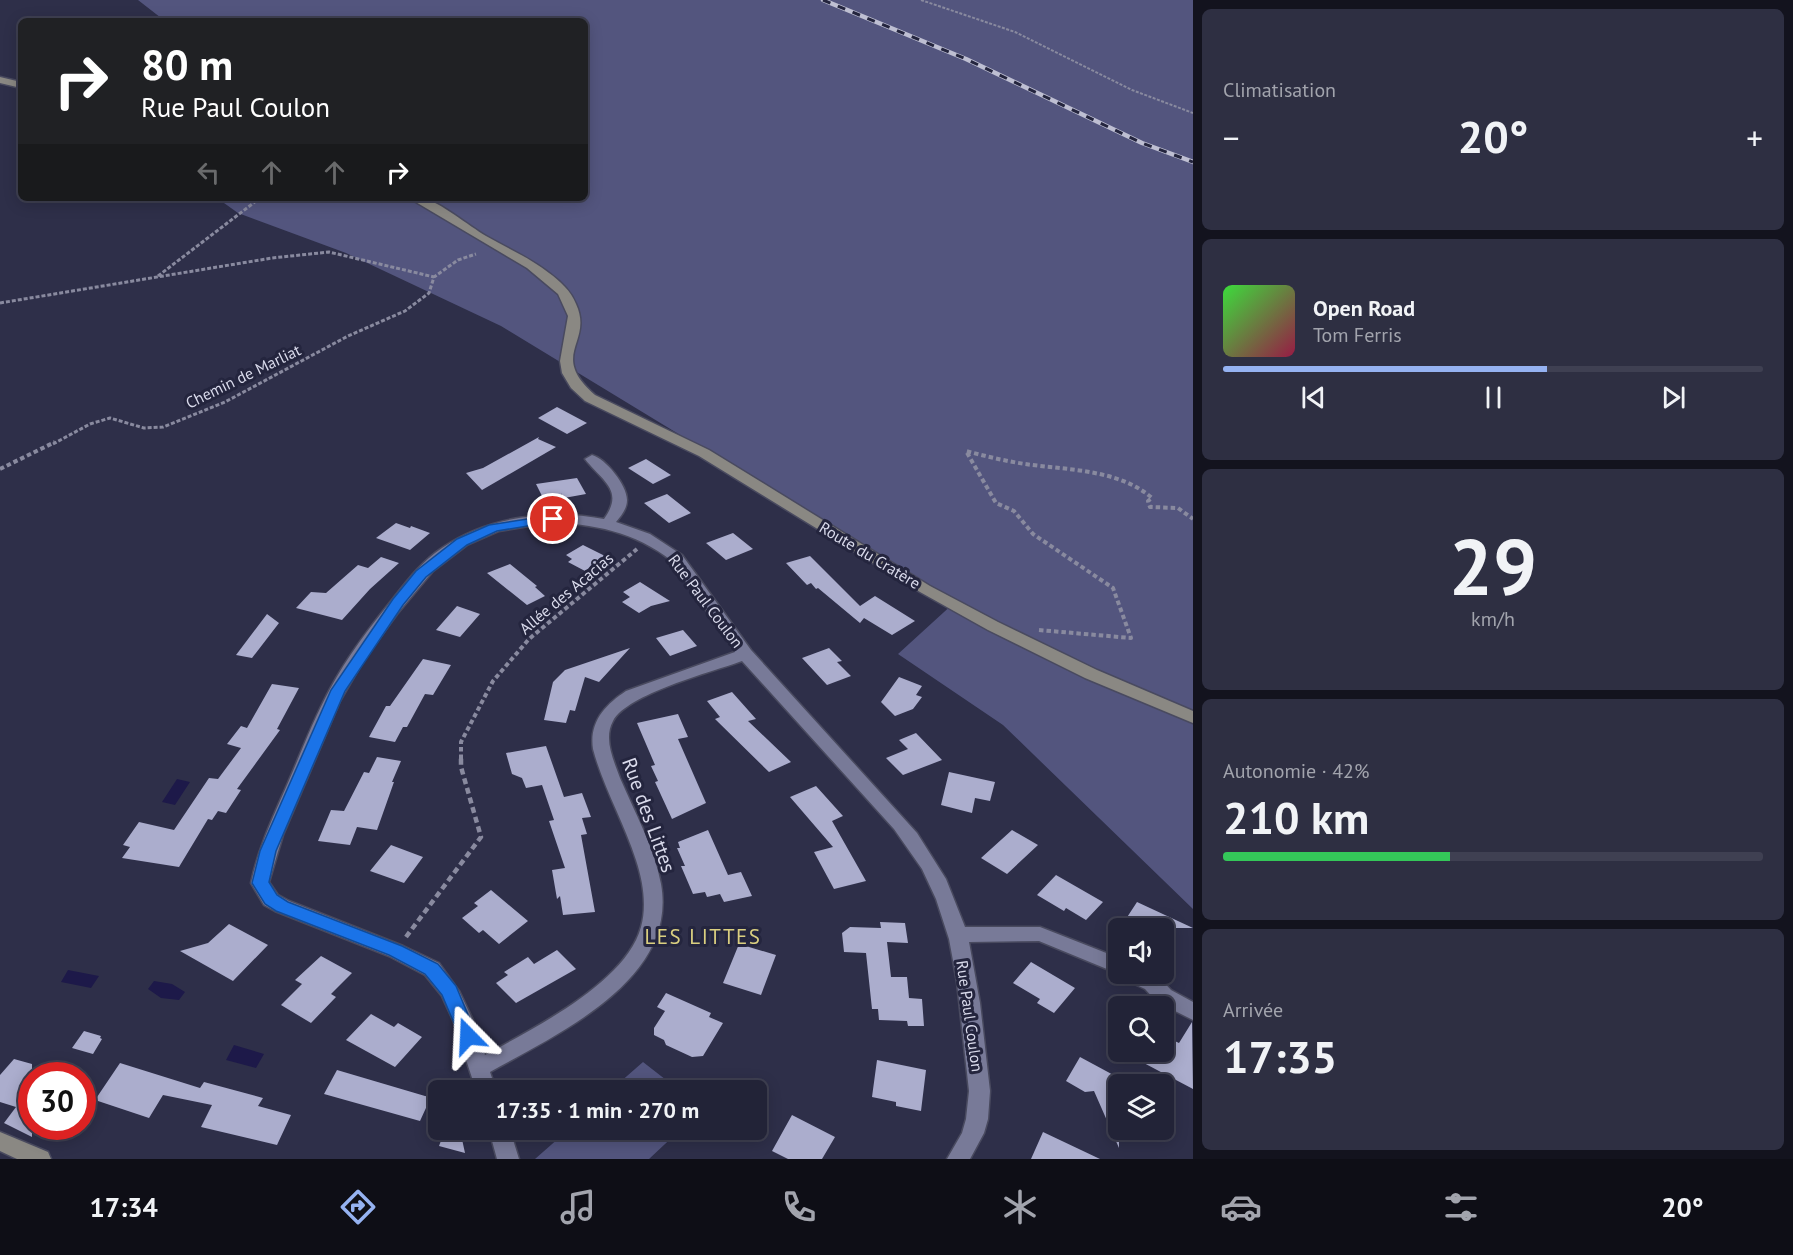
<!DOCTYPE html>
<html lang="fr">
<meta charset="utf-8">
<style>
body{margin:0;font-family:"PT Sans",sans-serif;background:#2e2f42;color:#f1f3f6;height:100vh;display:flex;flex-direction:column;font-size:22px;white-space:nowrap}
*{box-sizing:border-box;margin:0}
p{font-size:20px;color:#a2a4ad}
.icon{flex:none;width:33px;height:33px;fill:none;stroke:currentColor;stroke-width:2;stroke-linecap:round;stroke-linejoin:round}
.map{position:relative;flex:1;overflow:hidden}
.drawer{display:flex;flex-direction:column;gap:9px;padding:9px;background:#13131e;width:600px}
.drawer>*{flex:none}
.top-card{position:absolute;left:18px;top:18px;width:570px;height:183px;border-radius:9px;box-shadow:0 3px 15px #0003,0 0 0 2px #3f4052;background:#202124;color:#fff;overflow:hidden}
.tools{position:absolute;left:1108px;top:918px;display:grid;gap:12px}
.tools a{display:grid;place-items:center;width:66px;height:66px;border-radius:9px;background:#222337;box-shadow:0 3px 15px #0003,0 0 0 2px #3f4052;font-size:30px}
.speed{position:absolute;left:18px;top:1062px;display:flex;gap:12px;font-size:30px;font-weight:700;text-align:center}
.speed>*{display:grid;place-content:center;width:78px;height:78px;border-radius:50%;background:#222337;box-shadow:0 3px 15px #0003,0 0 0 2px #3f4052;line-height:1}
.speed .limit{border:9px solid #d22;background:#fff;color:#111}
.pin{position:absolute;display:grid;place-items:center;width:51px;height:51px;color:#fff;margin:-26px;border:3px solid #fff;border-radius:50%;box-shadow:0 2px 6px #0007}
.me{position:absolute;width:66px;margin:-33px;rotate:339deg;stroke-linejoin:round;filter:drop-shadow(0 0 4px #0008)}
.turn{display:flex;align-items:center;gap:21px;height:126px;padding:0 24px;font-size:27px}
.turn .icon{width:78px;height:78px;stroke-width:2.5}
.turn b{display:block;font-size:42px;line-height:51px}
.lanes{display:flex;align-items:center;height:57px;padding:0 24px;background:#0003;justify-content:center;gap:30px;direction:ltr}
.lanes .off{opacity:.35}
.big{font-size:45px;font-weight:700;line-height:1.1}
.drawer .tile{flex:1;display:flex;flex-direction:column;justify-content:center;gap:9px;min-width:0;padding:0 21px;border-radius:9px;background:#2e2f42}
.drawer .dial{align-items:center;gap:0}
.dial b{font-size:78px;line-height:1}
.song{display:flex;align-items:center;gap:18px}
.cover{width:72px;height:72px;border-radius:9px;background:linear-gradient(135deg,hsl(120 70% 55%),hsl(340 70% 35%))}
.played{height:6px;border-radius:3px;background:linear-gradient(90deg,#95b2f1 60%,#3f4052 60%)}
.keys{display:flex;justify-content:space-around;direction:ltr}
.heat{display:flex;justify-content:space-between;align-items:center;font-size:33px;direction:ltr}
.charge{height:9px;border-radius:4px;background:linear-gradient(90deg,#34c759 42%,#3f4052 0)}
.trip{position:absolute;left:428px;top:1080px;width:339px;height:60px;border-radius:9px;background:#222337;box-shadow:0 3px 15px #0003,0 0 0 2px #3f4052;font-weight:700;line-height:60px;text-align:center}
.menu{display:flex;height:96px;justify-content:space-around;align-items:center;background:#0e0e16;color:#a2a4ad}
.menu .icon{width:42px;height:42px}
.menu .current{color:#95b2f1}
.menu b{font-size:27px;color:#f1f3f6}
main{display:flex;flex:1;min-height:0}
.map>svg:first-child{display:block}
</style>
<main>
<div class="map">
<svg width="1193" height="1159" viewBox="0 0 1193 1159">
<rect width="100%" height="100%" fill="#2e2f49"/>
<path fill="#53557e" d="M138,0h1055v909l-190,-184 -105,-71 57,-52 -454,-276 -155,-73 -108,-40 -21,-15h368v-177h-420z
M643,1062l36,28h-68z
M568,1130h112l-31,29h-114z"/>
<path fill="#1d1949" d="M177,779l13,3 -15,23 -13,-3z
M68,970l31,6 -8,12 -30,-6z
M154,981l18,3 13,8 -6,8 -18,-2 -13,-9z
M234,1045l30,9 -8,14 -30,-8z"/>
<path fill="#abadcd" d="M557,407l30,16 -20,11 -29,-16z
M539,437l-1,2 18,8 -74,43 -16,-17 17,-5z
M646,459l25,16 -18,9 -25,-16z
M577,478l9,16 -22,4 -3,-5 1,3 -18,4 -8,-16z
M667,494l24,19 -22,10 -25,-20z
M396,523l14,5 1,-2 19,7 -20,17 -34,-12z
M733,533l20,16 -27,11 -20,-17z
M583,545l22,11 -20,15 -17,-9 4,-3 -6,-4z
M810,556l50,50 15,-10 40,25 -23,14 -28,-17 -4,5 -42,-35 -2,1 -5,-6 -4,2 -21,-22z
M381,557l18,6 -29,26 -28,31 -46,-12 15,-16 15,1 32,-28 10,3z
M510,564l27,22 -2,1 10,9 -18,9 -40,-32z
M640,582l30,19 -19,5 -12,7 -17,-11 8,-5 -7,-5z
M457,606l23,8 -20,23 -24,-7z
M267,614l12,9 -27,35 -16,-3z
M683,630l14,16 -27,10 -14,-18z
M630,648l-31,34 -14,-5 -10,34 -5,-1 -4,13 -22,-3 9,-38 12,-12z
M829,648l13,13 -5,1 14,14 -24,9 -25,-27z
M423,659l28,6 -18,30 -8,-1 -18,33h-4l-8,15 -26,-5 17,-31h4z
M899,677l23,9 -6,9 6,2 -9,12 -18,7 -14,-14z
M272,684l27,4 -22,41 3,1 -43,59 4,1 -15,23 -8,-2 -6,9 -4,-1 -29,48 -57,-9 8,-11 -7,-2 16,-23 35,8 35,-52 9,1 23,-31 -14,-4 14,-18 6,2z
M732,692l24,27 -8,2 43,41 -22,10 -54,-53 5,-2 -13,-16z
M678,714l10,23 -10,2 28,64 -34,16 -17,-37 3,-1 -7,-15 4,-1 -18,-42z
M916,733l26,27 -39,15 -17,-17 22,-9 -9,-9z
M546,746l18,51 18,-4 9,24 -9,1 5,16 -6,1 14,77 -32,3 -3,-19 -3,3 -5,-29 13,-2 -16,-47 5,-1 -12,-35 -16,3 -4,-10 -10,-4 -6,-21z
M377,757l24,4 -9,21h2l-17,48 -20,-3 -7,18 -32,-4 13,-31 13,1 20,-39 5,1z
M949,772l46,10 -5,19 -15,-3 -3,15 -31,-8z
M816,786l27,30 -11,5 34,60 -32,8 -20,-37 19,-5 -43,-50z
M708,830l20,45 13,-3 11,24 -28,6 -4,-8 -13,3 -2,-5 -12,2 -12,-28h4l-8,-18h3l-2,-6z
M1012,830l26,15 -31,29 -26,-16z
M391,845l32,12 -19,26 -34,-12z
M1056,875l47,27 -17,18 -20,-12 -2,3 -27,-16z
M491,890l37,31 -29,23 -16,-14 -4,3 -17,-15 16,-12 -4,-3z
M1137,902l56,26h-73z
M880,922l25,1 3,20 -21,-1 4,35h16l2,21 13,1 2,27h-16l-1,-5 -28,-1 -1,-11h-6l-6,-56 -22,-1 -2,-19 8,-6 31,1z
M229,924l39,21 -35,36 -53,-30 28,-8z
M739,944l37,11 -15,40 -38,-12z
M557,950l19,19 -60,34 -20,-20 12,-8 -4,-3 24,-15 6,7z
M321,956l31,17 -21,21 5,3 -25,26 -30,-18 21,-21 -7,-4z
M1031,962l44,26 -21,25 -17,-10 3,-4 -27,-16z
M666,993l45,20 -2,4 14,6 -20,33 -11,1 -26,-12 -2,-5 -10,-5v-7l11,-17 -8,-4z
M371,1014l23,13 4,-4 24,14 -27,30 -49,-27z
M1192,1022l1,67 -70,-37h41v-16l15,7z
M84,1031l17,5 -1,2 2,1 -9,15 -21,-6z
M1080,1057l39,21v70l-25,-57 -9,1 -19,-11z
M14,1059l18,5v24l-14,19 14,5v25l-28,-14 12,-16 -16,-5v-27z
M877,1060l49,10 -5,41 -25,-5v-4l-24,-5z
M120,1063l80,25 4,-6 59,16 -5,8 33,9 -14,30 -76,-18 11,-22 -49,-10 -14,23 -54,-18z
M337,1070l88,26 6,1 -11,24 -96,-27z
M792,1115l43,22 -13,22h-34l-16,-8z
M445,1130h15l5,23 -26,-7z
M1043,1132l57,27h-69z"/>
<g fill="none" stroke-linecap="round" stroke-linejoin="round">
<defs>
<path id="street" d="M592,455c14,4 35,30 35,45 0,9 -6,16 -11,22l34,12 32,21 69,95 166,183 29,46 19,48h75l79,31v16l-80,-33 -70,1 11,61 10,88 -2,28 -4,14 -14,26h-23l15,-26 4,-14 3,-28 -12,-109 -8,-43 -13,-40 -14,-30 -28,-40 -152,-168c-30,11 -115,33 -129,60 -10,18 1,40 7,57 15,35 34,69 41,106 17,96 -102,149 -171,188l6,18h-20l-23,-70 -11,-24 -17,-21 -36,-19 -114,-45 -11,-6 -13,-22c7,-34 22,-66 36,-98 14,-32 26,-65 43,-96 17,-32 39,-61 62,-89 15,-19 30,-39 50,-52 47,-32 108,-39 162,-29 21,-29 -2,-38 -19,-60zM547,523c46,0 88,9 125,38l63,91 -109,39c-21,14 -37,31 -33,58 10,38 31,73 43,111 7,21 11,46 5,67 -15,56 -109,102 -156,128l-12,-35 -14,-29 -20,-28 -36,-17 -114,-45 -11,-6 -9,-13 14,-47 57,-134 25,-43 32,-44 36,-43 34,-26 32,-14z
M1123,974h28l8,3 12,13 22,12v18l-36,-18 -12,-13 -19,-9z
M489,1130h21l9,29h-22z"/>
<path id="secondary" d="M0,77l21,5v6l-21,-5z
M409,198c4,0 9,-1 14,0 17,4 46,28 63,38 21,12 44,22 63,37 11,8 22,18 27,31 18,39 -28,50 19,91l114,55 221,136 68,36 99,48 96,41v12l-108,-45 -97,-48 -68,-38 -221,-136 -114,-55 -14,-13 -9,-15 -2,-12 8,-45 -10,-22 -31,-26z
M0,1132l48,20 3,7h-34l-17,-8z"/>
</defs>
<use href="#street" stroke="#494a5f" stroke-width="3"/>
<use href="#secondary" stroke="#494a5f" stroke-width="3"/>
<path stroke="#898a9f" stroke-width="2" stroke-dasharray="3 1.5" stroke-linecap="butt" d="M921,0l94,32 117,58 61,23"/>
<path stroke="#898a9f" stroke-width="3" stroke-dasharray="4 2" stroke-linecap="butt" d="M158,276l102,-78
M0,303l272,-45 57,-6 105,25
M53,444l37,-20 20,-6 34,10 19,-1 62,-25 123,-66 57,-25 24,-18 5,-16 24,-17 18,-6"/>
<path stroke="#898a9f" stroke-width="4" stroke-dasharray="4.5 3" stroke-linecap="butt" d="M0,469l55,-27
M1039,630l92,8 -18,-50 -80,-54 -19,-23 -18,-8 -30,-52c19,5 39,10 59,13 41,6 94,5 127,34l-4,3 2,6 28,1 15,11
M461,759v-17l32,-61 36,-42 108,-90"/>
<path stroke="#898a9f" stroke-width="4.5" stroke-dasharray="6 4" stroke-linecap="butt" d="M406,937l75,-100 -20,-70v-9"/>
<use href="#street" fill="#787a98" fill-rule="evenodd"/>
<use href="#secondary" fill="#8a8883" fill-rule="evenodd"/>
<defs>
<path id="rail" d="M823,0l143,59 176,84 51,19"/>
</defs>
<use href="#rail" stroke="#bebfd2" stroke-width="4.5"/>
<use href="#rail" stroke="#24253e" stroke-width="3" stroke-dasharray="8" stroke-linecap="butt"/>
</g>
<path fill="#1a73e8" stroke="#114b97" stroke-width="1.5" d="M553,515l7,4 -2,2 -61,10 -30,14 -41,32 -23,28 -58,86 -69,160 -7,31 8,13 11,7 114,44 36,18 18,22 21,50 -2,6 -7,2 -6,-2 -20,-47 -17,-21 -36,-19 -113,-44 -11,-7 -13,-21 8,-32 71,-161 62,-91 23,-28 41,-32 32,-14z"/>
<g text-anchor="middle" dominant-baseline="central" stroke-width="6" stroke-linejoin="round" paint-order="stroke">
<g font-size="16" fill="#d9daeb" stroke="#24253e">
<text transform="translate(243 376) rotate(-26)">Chemin de Marliat</text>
<text transform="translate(870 555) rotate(31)">Route du Cratère</text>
<text transform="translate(566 593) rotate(-40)">Allée des Acacias</text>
<text transform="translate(706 601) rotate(53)">Rue Paul Coulon</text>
<text transform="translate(970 1016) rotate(82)">Rue Paul Coulon</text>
</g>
<g font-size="20" fill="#d9daeb" stroke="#24253e">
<text transform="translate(649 815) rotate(70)">Rue des Littes</text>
</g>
<g font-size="21" letter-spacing="1.5" fill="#dacf80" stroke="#24253e">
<text x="703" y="936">LES LITTES</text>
</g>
</g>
</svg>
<div class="tools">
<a><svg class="icon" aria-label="sound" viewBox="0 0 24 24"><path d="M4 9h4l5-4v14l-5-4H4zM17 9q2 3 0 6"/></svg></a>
<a><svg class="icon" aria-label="search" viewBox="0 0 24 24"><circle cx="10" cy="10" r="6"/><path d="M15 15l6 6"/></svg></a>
<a><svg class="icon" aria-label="layers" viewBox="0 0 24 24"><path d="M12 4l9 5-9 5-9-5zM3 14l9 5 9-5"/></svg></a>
</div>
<div class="speed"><div class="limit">30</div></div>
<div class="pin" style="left:553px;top:519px;background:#d93025"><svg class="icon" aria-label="arrive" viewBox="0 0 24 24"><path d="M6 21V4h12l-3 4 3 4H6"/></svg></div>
<svg class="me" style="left:468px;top:1036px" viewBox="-20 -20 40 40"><path d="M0-17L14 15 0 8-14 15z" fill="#1a73e8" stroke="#fff" stroke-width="4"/></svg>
<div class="trip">17:35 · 1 min · 270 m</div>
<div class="top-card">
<div class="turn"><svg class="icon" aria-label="right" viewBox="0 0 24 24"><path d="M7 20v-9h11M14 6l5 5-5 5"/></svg><div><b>80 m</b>Rue Paul Coulon</div></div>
<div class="lanes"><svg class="icon off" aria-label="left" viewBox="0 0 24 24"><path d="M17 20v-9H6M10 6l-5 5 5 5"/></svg><svg class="icon off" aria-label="ahead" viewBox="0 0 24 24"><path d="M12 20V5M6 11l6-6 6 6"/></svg><svg class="icon off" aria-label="ahead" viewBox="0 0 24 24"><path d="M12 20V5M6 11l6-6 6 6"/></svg><svg class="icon" aria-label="right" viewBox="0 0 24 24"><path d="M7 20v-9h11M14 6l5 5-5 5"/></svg></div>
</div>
</div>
<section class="drawer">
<div class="tile"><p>Climatisation</p>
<div class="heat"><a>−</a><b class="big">20°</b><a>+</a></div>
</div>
<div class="tile">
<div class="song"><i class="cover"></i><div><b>Open Road</b><p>Tom Ferris</p></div></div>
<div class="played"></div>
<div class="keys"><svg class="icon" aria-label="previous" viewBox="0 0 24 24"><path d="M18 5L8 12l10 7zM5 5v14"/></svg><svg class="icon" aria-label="pause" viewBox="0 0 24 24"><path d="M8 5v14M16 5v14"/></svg><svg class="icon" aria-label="next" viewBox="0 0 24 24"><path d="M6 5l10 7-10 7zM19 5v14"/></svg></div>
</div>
<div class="tile dial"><b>29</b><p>km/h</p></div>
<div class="tile"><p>Autonomie · 42%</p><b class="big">210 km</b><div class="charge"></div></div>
<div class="tile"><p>Arrivée</p><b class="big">17:35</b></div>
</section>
</main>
<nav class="menu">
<b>17:34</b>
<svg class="icon current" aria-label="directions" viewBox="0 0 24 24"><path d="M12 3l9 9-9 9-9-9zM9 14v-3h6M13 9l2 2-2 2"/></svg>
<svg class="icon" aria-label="music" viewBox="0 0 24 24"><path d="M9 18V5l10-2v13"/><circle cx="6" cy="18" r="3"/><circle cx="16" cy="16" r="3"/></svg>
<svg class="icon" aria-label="phone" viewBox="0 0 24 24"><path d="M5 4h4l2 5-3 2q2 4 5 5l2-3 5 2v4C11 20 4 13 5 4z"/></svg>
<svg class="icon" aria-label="climate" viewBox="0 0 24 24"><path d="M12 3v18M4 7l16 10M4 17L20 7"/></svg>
<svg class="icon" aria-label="car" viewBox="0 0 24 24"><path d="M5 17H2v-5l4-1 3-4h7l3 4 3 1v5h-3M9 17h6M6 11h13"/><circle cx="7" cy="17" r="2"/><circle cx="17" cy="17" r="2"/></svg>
<svg class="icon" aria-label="filters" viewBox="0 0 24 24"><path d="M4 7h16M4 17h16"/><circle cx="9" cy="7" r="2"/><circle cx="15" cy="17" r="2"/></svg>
<b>20°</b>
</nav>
